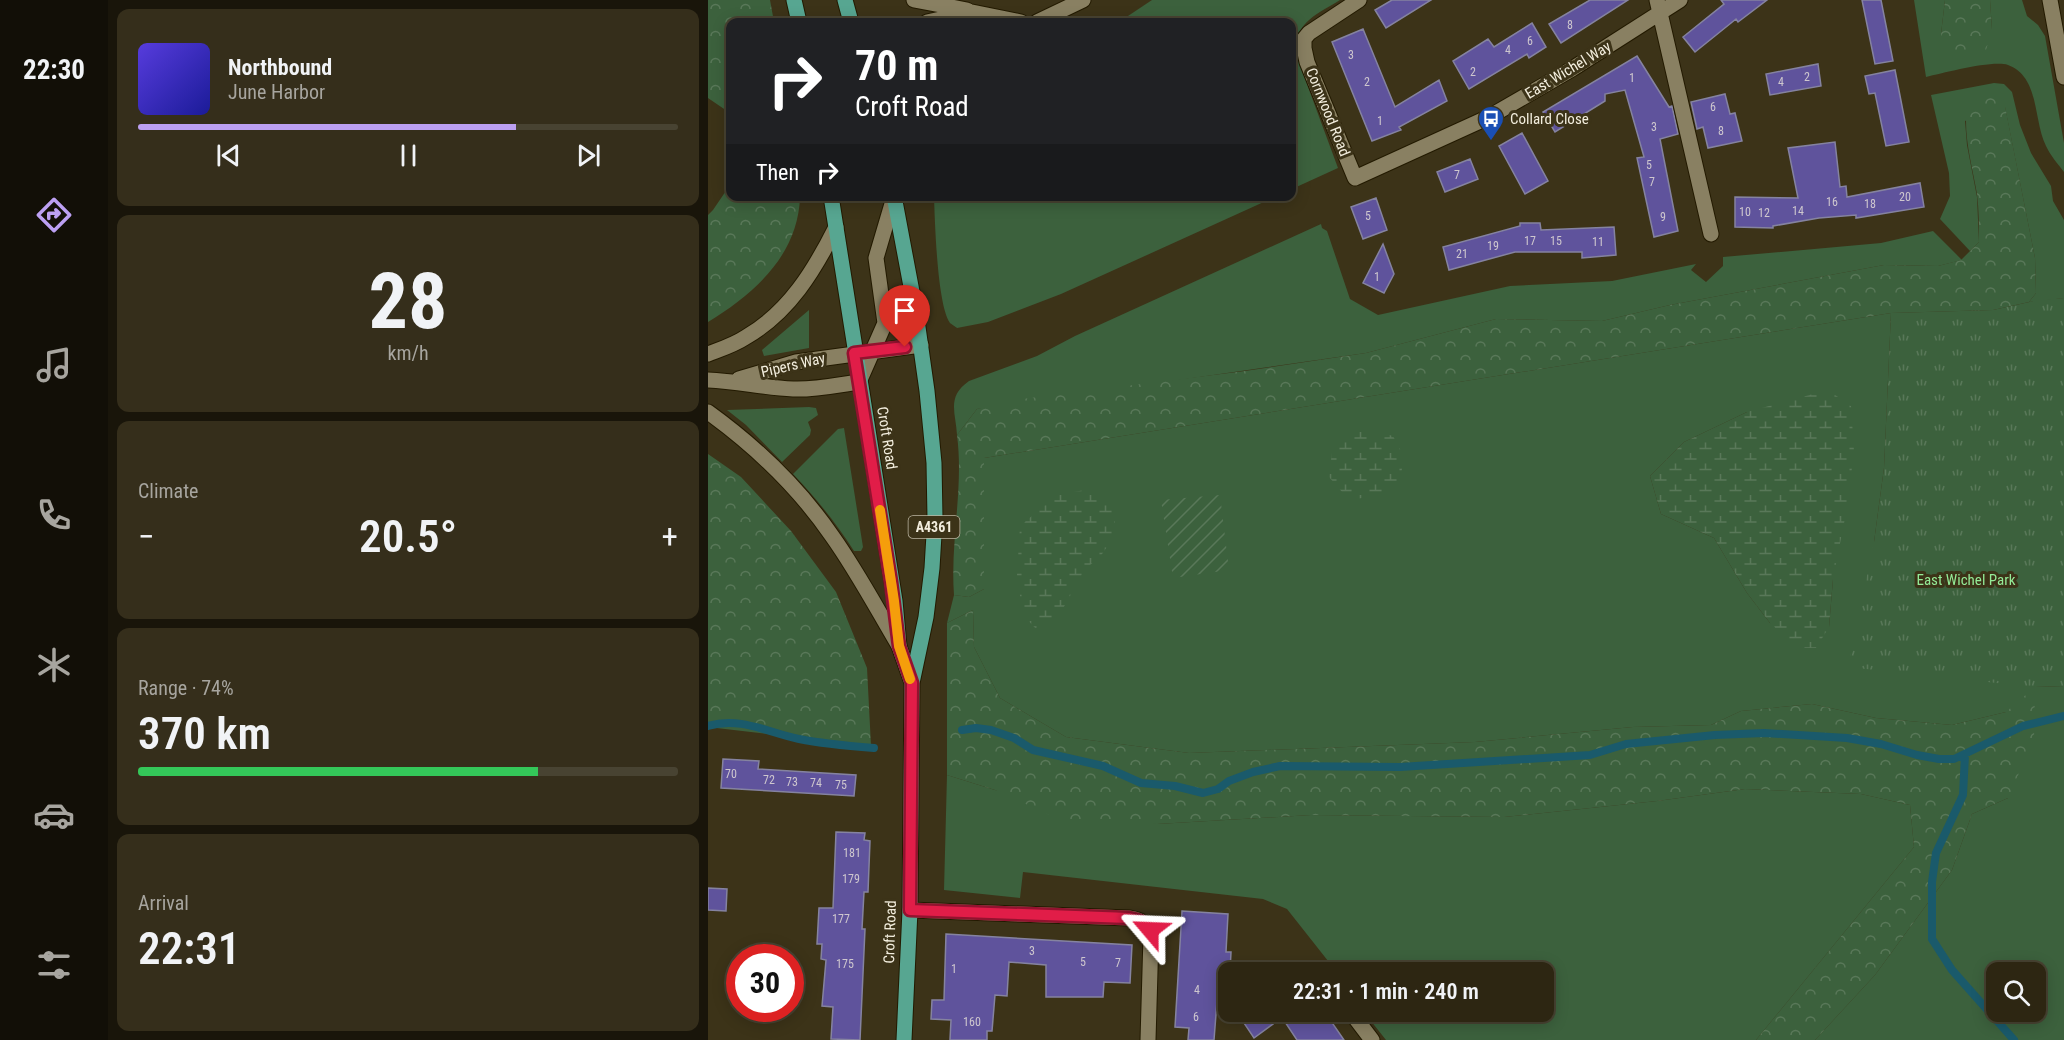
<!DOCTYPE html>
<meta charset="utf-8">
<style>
body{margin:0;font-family:"Roboto Condensed",sans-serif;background:#352e1b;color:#f1f3f6;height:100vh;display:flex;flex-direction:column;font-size:22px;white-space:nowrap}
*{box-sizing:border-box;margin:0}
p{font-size:20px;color:#a7a59f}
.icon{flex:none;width:33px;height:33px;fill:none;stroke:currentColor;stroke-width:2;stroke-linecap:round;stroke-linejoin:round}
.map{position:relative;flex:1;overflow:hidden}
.sheet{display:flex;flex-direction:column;gap:9px;padding:9px;background:#19150a;width:600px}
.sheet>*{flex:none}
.guide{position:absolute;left:18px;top:18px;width:570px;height:183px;border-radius:12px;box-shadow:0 3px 15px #0003,0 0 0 2px #484332;background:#202124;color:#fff;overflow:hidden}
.fabs{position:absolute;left:1278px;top:962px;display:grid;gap:12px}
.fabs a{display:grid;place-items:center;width:60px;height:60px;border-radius:12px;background:#2d2612;box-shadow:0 3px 15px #0003,0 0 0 2px #484332;font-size:30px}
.speed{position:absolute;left:18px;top:944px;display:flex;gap:12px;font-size:30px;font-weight:700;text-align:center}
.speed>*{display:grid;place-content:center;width:78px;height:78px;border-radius:50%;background:#2d2612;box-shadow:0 3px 15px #0003,0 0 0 2px #484332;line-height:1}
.speed .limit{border:9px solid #d22;background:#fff;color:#111}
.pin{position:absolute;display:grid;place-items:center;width:51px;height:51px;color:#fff;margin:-62px -26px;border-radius:50% 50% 50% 0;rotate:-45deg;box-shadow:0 0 6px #0007}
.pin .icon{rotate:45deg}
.me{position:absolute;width:66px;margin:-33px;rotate:296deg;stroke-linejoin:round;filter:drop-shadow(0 0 4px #0008)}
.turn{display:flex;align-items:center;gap:21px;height:126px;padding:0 30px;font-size:27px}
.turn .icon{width:78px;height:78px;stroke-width:2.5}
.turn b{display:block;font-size:42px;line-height:51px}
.then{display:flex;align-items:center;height:57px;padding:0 30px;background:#0003;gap:12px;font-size:22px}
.big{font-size:45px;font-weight:600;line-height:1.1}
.sheet .tile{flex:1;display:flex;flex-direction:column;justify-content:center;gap:9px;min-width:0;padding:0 21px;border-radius:12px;background:#352e1b}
.sheet .dial{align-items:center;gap:0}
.dial b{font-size:78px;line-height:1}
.song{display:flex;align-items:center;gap:18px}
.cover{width:72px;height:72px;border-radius:9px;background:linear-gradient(135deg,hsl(250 70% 55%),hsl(240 70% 35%))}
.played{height:6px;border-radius:3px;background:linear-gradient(90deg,#bca0f2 70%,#484332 70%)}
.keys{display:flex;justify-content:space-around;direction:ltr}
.heat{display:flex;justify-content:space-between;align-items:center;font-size:33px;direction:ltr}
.charge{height:9px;border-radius:4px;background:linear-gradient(90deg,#34c759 74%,#484332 0)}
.trip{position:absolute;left:510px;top:962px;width:336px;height:60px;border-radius:12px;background:#2d2612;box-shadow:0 3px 15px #0003,0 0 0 2px #484332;font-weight:600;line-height:60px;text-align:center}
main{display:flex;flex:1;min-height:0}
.tab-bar{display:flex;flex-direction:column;width:108px;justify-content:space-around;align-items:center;background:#120f07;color:#a7a59f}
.tab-bar .icon{width:42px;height:42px}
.tab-bar .selected{color:#bca0f2}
.tab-bar b{font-size:27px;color:#f1f3f6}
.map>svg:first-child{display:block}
</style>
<main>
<nav class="tab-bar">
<b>22:30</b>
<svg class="icon selected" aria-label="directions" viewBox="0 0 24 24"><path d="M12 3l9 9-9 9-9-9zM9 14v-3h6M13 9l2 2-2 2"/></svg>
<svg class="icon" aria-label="music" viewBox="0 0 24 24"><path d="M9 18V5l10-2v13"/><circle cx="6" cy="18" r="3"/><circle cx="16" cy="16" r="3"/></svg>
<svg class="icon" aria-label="phone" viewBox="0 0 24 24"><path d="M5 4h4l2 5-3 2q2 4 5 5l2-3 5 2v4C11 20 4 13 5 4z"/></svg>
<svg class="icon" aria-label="climate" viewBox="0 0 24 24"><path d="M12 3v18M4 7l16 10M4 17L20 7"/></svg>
<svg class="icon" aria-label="car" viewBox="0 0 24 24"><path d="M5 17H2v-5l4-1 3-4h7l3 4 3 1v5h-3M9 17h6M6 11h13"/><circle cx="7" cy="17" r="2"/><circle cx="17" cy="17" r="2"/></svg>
<svg class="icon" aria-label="filters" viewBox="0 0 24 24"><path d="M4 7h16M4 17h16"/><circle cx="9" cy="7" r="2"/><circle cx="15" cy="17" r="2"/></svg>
</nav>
<section class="sheet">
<div class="tile">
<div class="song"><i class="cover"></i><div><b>Northbound</b><p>June Harbor</p></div></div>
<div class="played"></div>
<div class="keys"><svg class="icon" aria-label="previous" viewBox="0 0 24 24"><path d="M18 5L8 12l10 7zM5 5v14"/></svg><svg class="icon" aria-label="pause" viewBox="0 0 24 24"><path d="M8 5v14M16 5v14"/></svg><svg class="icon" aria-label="next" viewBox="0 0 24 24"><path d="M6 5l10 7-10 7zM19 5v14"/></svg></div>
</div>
<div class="tile dial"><b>28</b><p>km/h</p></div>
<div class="tile"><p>Climate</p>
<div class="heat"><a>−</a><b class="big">20.5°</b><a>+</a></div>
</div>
<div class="tile"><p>Range · 74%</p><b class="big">370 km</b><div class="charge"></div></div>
<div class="tile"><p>Arrival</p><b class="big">22:31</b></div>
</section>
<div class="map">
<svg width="1356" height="1040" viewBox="0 0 1356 1040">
<defs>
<pattern id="forest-crowns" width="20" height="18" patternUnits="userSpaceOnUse" patternTransform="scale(1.5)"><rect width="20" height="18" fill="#3c613d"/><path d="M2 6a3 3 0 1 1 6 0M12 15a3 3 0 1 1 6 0" fill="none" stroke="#597859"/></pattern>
<pattern id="wetland-marsh" width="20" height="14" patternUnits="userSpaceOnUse" patternTransform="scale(1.5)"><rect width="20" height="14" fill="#3c613d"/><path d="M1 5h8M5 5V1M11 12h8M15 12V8" fill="none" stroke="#597859"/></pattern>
<pattern id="park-tufts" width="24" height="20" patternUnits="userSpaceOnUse" patternTransform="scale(1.5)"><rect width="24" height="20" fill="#3c613d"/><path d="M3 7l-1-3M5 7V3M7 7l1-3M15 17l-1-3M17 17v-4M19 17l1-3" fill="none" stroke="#597859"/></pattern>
<pattern id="garden-furrows" width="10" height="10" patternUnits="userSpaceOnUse" patternTransform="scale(1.5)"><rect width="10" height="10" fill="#3c613d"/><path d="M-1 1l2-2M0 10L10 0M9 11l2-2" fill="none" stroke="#597859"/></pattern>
</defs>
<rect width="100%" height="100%" fill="#3c3318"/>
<path fill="#3c613d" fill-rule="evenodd" d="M444,0h188c-24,15 -40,19 -46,49l44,119 -46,21v-167h-173z
M1206,0h31l-4,34 51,-4 -2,-30h32l5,16 11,9 7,11 19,107v29c-6,-8 -14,-17 -18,-26 -13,-26 -6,-69 -38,-81 -16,-5 -64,8 -82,12z
M1286,83l10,1 8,8 8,33 11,28 20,33 2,15 11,19v78l-35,4 7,-9 -1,-35 -30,-151 -40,14 2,24 10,52 2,45 -9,9 -30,-32 10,-23 -1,-23 -18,-78z
M226,197v-1l341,1 -214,97 -73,28 -31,6c-1,-1 -6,-4 -7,-5 -13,-19 -15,-101 -16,-126z
M613,224l1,4 5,3 23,68 28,16 132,-29 102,-5 84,-17 -5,6 15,12 17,-16v-9l158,-14 52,-12 29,29 -24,6 -54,-1 -214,40 -68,16 -106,-2 -130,34 -389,56 -20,26c-1,-22 -11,-38 12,-54l68,-25 38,-20z
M101,310v38l-45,8 -2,-6z
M1183,313l-7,155 -10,74 161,145 29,-1v354h-249l60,-65 77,-105 20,-56 36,-16 -2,-86 -54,13 -76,-7 -64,-14 -71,7 -30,14 -78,2 -158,15 -286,11 -123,-16 -66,-39 -26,-51 -1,-37 -26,13 7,-28 15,2 15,-8v-131zM1039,412l86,167 -4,48 -59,-4 -23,-30 -33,-55 -53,-24 -11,-38 34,-34zM1288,972h40v39h-40z
M101,407l7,1 2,7 -10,7 3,8 -1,5 -28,27 -36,-37 -19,-15z
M136,428l19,119 -2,4h-7c-18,-28 -38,-53 -61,-77l45,-45z
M239,775l48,15 162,34 154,-9 193,2 153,-16 88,-12 116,5 49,11 4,42 -158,193h-370l-23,-29h181v-39h-213l1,-6 -45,-57 -24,-10 -240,-27 -3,26 -76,-8z"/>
<path fill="url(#forest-crowns)" d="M0,0h62l4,22h-44v91l-22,-15z
M1237,0h45l2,30 -6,20 -37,3 -8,-19z
M1286,96l11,10 30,152 1,35 -7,9 -36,8 -102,3 -907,145v131l-15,8 -15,-2c-4,-54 10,-107 3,-160l20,-26 37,-9 231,-29 121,-18 130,-34 106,2 68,-16 214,-40 54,1 23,-6 18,-18c0,-16 0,-32 -2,-48 -5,-30 -14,-58 -10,-89z
M22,185v11l70,1c-2,58 -45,96 -92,125v-107l5,-5z
M0,454l33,23 50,54 45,61 31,76 4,78 -163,-19z
M265,610l1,37 26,51 66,39 123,16 286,-11 158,-15 78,-2 30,-14 71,-7 64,14 76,7 54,-13 29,-25 -1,52 -26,59 -36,16 -20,56 -77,105 -60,65h-59l158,-193 -4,-42 -49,-11 -116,-5 -88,12 -153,16 -193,-2 -154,9 -92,-2 -70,-32 -48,-15v-152z"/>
<path fill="url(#wetland-marsh)" d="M1120,390l23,16 3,46 -8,61 -13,66 -4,48 -13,21h-19l-27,-25 -23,-30 -33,-55 -53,-24 -11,-38 34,-34 63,-30z
M655,428l30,8 11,21 -4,23 -19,15 -32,5 -20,-23 4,-33z
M377,490l30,20v25l-15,22 -15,12 -29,52 -18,10 -15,-16 -6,-40 3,-49 37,-31z"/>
<path fill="url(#park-tufts)" d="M1356,298v388l-29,1 -187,-20 26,-125 10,-74 7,-155 102,-3 45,-10z"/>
<path fill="url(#garden-furrows)" d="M512,495l9,75 -56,8 -12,-78z"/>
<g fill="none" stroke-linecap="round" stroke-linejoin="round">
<path stroke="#1a5a6b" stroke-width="8" d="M0,726c32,-10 61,7 91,13 25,5 50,7 75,9
M254,730l14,-2 15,2 23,8 19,12 70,16 38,17 34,3 28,7 15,-4 11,-8 24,-9 27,-6 120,1 190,-12 36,-11 89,-9 49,-2 83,5 34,6 36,11 22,4h15l69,-33 41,-10
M1257,755l-2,40 -27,58 -4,29v57l20,31 62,70"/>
</g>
<path fill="#5f539c" stroke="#8583a0" stroke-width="1.5" d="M684,0h39l-45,28 -11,-18z
M882,0h38l-67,43 -12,-19z
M1013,0h46l-29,22 -2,-3 -41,33 -12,-15 41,-33z
M1154,0h19l12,61 -18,3z
M824,23l14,24 -17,11 -2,-4 -58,35 -16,-28 35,-22 6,8z
M655,29l32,78 44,-27 8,21 -48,26 2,3 -29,11 -40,-99z
M929,56l32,51 3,-1 6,28 -18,5 18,92 -24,6 -17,-79 7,-1 -19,-67 -20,4v7l-50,31 -12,-20z
M1110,64l3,22 -51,9 -4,-21z
M1187,70l14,72 -23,4 -11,-53 -6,1 -4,-18z
M1017,94l5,20 5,-1 7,28 -34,7 -5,-21 -6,2 -6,-27z
M814,133l26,48 -23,13 -26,-48z
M1127,142l5,45 6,-1 1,11 73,-14 4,24 -68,11v-3l-37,3 -46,8v2l-38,-1v-30l63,1 -10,-50z
M762,159l8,20 -33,13 -8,-20z
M668,198l11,32 -24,9 -12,-32z
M812,223h20l1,7 73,-3 2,28 -34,3v-6h-67l-66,18 -6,-23 77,-21z
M675,244l11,30 -10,19 -21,-10z
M15,759l36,2 -1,8 98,6 -2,21 -133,-8z
M128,832l29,1 -1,7 6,1 -2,51h-4l-2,37h3l-5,111 -29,-1 2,-32 -11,-1 4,-46 -5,-1 1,-15h-5l2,-36h14z
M0,888l19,1 -1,22 -18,-1z
M474,911l46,3 -2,38h5l-1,20 -2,4 -9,-1 -5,65h-26l1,-12 -14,-1z
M238,934l186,11 -2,38 -26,-1 -1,15h-57v-32l-37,-3 -2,34 -12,-1 -3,36h-5v9h-37l1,-20 -20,-1 1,-19h12z
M528,1011h28l9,13 -19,14z
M586,1011h30l20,29h-47l-14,-21z"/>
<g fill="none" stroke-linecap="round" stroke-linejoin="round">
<defs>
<path id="street" d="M651,0l-50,33 -5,6v9l3,14 48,116 134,-61 83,-48 108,-69
M949,0l54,234
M1342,0l14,77
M202,910l219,8c12,2 19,5 22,18l-3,104
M642,1011l22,29"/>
<path id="secondary" d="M206,0l53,10
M219,22l45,-10 49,10
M329,22l46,-22
M0,354c13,-5 26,-9 38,-17 43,-25 68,-66 90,-110
M31,379l57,-17 125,-17
M0,380c29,1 57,8 85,9 22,1 44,-4 66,-7l26,-59 -9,-65 18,-61
M0,412c47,34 91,76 124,124 25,35 45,73 67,110"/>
<path id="primary" d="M86,0l5,22
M137,0l6,22
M123,196l64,405 4,45 13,37
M186,196l22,117 11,78 7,72 1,55 -3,50 -6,49 -14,66 -2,227 -6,130"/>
</defs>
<use href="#street" stroke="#231a01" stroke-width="17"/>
<use href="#secondary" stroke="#231a01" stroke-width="17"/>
<use href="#primary" stroke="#231a01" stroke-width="17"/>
<use href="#street" stroke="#898062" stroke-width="15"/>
<use href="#secondary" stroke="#898062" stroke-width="15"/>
<use href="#primary" stroke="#57a691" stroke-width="15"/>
</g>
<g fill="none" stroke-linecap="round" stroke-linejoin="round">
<defs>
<path id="route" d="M197,347l-51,6 37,229 8,64 13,37 -2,227 219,8c10,2 15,3 21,12"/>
</defs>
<use href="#route" stroke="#92132f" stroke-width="15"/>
<use href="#route" stroke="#e11d48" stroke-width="10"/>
<path stroke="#f59e0b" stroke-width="10" d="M172,510l14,91 5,45 11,33"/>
</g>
<defs>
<symbol id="bus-pin" viewBox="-11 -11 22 30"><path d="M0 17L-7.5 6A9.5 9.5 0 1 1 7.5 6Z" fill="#1a4fb4" stroke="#3c3318"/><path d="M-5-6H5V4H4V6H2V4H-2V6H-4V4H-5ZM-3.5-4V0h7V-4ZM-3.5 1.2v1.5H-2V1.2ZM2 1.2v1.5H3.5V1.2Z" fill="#fff"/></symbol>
</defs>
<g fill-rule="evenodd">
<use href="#bus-pin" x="768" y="104" width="30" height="40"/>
</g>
<g text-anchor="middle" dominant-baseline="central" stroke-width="6" stroke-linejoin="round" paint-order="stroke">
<g font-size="12" fill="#cec7ce">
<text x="862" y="25">8</text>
<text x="822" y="41">6</text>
<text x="800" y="50">4</text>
<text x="643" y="55">3</text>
<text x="765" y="72">2</text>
<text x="1099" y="77">2</text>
<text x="924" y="78">1</text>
<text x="659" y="82">2</text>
<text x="1073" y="82">4</text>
<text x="1005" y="107">6</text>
<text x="672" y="121">1</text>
<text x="946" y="127">3</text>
<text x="1013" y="131">8</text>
<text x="941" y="165">5</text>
<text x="749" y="175">7</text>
<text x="944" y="182">7</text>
<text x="1197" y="197">20</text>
<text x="1124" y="202">16</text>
<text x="1162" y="204">18</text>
<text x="1090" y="211">14</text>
<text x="1037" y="212">10</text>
<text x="1056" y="213">12</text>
<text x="660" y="216">5</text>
<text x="955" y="217">9</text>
<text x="822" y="241">17</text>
<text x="848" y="241">15</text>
<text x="890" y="242">11</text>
<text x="785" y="246">19</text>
<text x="754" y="254">21</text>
<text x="669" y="277">1</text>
<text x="23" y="774">70</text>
<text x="61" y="780">72</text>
<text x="84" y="782">73</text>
<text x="108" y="783">74</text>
<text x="133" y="785">75</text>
<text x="144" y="853">181</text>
<text x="143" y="879">179</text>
<text x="133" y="919">177</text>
<text x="324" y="951">3</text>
<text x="375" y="962">5</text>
<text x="410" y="963">7</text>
<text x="137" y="964">175</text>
<text x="246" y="969">1</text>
<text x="489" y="990">4</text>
<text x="488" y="1017">6</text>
<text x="264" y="1022">160</text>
</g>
<rect fill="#3c3318" stroke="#bcb6a3" stroke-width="1.5" x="200.5" y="516" width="51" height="22" rx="4.5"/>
<g font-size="14" font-weight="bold" fill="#f3eede">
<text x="226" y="527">A4361</text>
</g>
<g font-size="15" fill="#f3eede" stroke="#3c3318">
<text transform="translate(860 70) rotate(-31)">East Wichel Way</text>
<text transform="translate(620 112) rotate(68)">Cornwood Road</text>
<text transform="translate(85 365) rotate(-13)">Pipers Way</text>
<text transform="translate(179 438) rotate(81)">Croft Road</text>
<text transform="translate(182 932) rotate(-88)">Croft Road</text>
</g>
<g font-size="15" fill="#f3eede" stroke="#3c3318" text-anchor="start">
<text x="802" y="119">Collard Close</text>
</g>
<g font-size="15" fill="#94eb97" stroke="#3c3318">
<text x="1258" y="580">East Wichel Park</text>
</g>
</g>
</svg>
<div class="fabs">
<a><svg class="icon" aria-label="search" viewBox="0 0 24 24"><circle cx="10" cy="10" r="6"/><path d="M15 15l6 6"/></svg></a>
</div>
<div class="speed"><div class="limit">30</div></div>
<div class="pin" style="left:197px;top:347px;background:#d93025"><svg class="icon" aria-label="arrive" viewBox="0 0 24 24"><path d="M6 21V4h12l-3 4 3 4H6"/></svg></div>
<svg class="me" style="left:442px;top:930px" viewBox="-20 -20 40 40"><path d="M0-17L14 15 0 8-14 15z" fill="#e11d48" stroke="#fff" stroke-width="4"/></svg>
<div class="trip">22:31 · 1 min · 240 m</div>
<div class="guide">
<div class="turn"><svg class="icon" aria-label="right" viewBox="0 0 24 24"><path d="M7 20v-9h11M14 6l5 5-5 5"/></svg><div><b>70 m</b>Croft Road</div></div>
<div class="then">Then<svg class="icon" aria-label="right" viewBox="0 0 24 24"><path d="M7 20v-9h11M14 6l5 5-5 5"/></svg></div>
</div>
</div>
</main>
